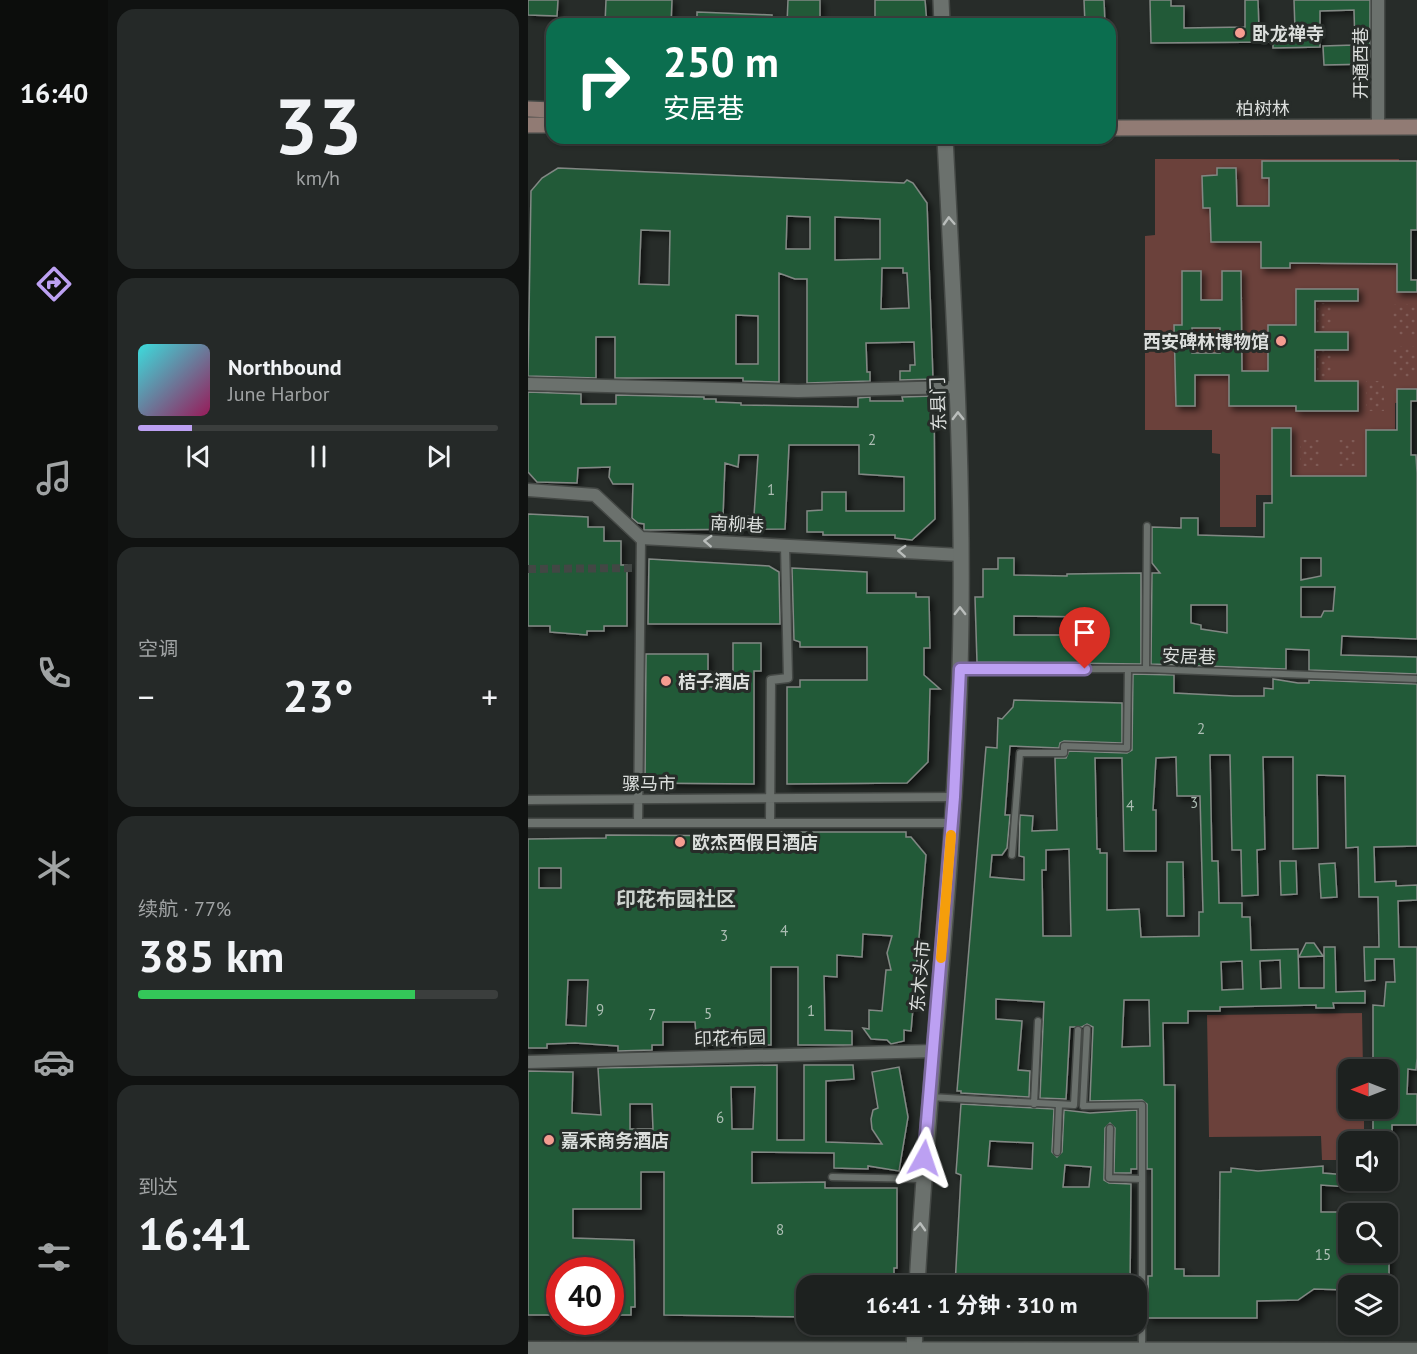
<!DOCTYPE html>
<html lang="zh">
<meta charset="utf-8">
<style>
body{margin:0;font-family:"PT Sans","Noto Sans SC",sans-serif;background:#252928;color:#f1f3f6;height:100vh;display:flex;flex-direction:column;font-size:22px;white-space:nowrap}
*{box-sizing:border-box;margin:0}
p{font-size:20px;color:#a0a3a4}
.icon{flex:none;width:33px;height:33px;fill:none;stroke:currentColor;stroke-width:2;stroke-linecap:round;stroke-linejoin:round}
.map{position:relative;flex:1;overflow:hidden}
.panel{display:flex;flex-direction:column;gap:9px;padding:9px;background:#101211;width:420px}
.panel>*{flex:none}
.banner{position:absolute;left:18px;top:18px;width:570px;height:126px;border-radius:18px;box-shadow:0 2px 4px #0004,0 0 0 2px #3b3e3d;background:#0b6e4f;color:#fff;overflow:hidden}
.needle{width:39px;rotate:270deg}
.tools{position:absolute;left:810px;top:1059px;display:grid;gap:12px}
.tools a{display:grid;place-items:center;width:60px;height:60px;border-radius:12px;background:#1d211f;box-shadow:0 2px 4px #0004,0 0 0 2px #3b3e3d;font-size:30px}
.speed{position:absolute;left:18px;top:1257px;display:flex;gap:12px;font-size:30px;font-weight:700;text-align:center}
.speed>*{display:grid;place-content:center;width:78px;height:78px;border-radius:50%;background:#1d211f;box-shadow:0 2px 4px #0004,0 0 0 2px #3b3e3d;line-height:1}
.speed .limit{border:9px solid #d22;background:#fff;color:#111}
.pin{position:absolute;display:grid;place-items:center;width:51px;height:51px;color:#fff;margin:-62px -26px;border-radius:50% 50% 50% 0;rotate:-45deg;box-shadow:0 0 6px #0007}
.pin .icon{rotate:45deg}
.me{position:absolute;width:66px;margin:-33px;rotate:5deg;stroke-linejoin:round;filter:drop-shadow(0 0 4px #0008)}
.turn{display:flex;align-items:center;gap:21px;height:126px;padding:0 18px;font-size:27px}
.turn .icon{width:78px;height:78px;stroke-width:2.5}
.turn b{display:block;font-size:42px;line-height:51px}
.big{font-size:45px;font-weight:700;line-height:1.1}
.panel .tile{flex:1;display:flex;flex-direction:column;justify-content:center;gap:9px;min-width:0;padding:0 21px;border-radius:18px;background:#252928}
.panel .dial{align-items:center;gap:0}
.dial b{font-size:78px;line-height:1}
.song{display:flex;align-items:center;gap:18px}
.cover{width:72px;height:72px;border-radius:9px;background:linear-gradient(135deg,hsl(180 70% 55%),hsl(330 70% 35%))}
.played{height:6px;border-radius:3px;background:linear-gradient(90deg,#bca0f2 15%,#3b3e3d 15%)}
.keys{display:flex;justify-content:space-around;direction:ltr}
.heat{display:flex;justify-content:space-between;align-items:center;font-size:33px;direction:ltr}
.charge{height:9px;border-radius:4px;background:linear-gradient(90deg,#34c759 77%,#3b3e3d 0)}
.trip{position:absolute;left:268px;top:1275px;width:351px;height:60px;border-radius:18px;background:#1d211f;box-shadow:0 2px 4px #0004,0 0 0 2px #3b3e3d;font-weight:700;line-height:60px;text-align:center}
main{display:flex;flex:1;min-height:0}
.tab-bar{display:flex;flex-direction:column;width:108px;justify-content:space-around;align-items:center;background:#0c0d0c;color:#a0a3a4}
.tab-bar .icon{width:42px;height:42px}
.tab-bar .on{color:#bca0f2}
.tab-bar b{font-size:27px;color:#f1f3f6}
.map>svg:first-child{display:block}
</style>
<main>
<nav class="tab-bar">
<b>16:40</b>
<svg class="icon on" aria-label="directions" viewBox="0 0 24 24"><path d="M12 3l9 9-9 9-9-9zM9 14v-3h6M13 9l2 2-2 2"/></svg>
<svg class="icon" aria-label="music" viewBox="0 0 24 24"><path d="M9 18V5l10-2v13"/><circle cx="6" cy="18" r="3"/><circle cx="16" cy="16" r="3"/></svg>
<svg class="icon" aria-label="phone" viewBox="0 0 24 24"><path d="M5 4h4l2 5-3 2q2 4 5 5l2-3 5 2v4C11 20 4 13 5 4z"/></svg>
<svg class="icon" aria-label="climate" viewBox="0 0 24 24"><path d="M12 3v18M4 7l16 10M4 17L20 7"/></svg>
<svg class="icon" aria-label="car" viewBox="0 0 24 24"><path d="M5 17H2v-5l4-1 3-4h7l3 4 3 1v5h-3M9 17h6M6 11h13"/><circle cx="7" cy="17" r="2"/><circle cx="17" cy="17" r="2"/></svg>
<svg class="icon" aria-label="filters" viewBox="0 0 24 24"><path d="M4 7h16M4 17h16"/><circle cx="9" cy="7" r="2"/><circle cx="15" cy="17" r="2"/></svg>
</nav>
<section class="panel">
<div class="tile dial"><b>33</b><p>km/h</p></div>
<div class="tile">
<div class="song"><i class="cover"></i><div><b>Northbound</b><p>June Harbor</p></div></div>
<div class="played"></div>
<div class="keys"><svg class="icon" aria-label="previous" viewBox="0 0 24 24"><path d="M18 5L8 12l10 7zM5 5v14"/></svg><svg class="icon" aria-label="pause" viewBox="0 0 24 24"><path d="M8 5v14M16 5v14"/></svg><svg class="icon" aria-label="next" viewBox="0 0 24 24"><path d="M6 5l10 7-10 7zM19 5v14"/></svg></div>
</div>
<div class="tile"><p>空调</p>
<div class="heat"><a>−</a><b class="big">23°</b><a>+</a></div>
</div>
<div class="tile"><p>续航 · 77%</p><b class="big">385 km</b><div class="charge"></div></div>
<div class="tile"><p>到达</p><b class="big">16:41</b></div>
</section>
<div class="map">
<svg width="889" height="1354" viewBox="0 0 889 1354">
<defs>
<pattern id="garden-dots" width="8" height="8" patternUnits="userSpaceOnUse" patternTransform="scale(1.5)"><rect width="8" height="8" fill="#6b413b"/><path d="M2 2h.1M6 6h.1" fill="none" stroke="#805c57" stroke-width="1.8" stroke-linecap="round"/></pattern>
<filter id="shadow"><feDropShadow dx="3.5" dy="3.5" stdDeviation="3" flood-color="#0009"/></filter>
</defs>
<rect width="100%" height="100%" fill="#272c29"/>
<path fill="#6b413b" d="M627,159h244l-2,119 20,1v123l-22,1v27h-10v65h-129v32h-36v-73l-8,-1v-23h-67v-194l10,-1z
M834,1013l1,56 -15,1v38l16,1v32l-16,1v18h-26l-1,-24 -112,1 -2,-122z"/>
<path fill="url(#garden-dots)" d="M789,303h16v24h-8v8h-8z
M865,304h24v31h-24z
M789,346h8v9h8v23h-16z
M865,346h24v31h-24z
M838,381h18v30h-18z
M772,440h20v26h-20z
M809,440h19v26h-19z"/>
<path fill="#215a39" stroke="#828884" stroke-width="1.5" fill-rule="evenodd" filter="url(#shadow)" d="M0,0h30l-1,16 -29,-1z
M78,0h66l-1,24h-66z
M260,0h32v24h-33z
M347,0h50l2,24h-52z
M556,0h20l1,24h-20z
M622,0h21v6h13v22l61,-1v-27h13l1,30 36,-1 -1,-29h76v64l-46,1 -1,-19 32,-1 -1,-35 -34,1v36l-47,1v-6l-122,1z
M169,12l75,3v9h-75z
M734,161h155v69h-6v50h6v12h-20v-28l-107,-1v5h-29v-26h-50l-1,-34h-7l-1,-32 15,-1v-7h19l1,38h32v-28h-7z
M30,168l346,15 3,-3 6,3 14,20 6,176 -33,1v-9h10v-6h5l-1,-23 -48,1 1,29h3v9l-63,2v-104h-12l-16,-6v109l-36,-1v-3h-128v-41h-19v41l-68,-2 3,-185 11,-13zM259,216l23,1v32h-24zM307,217l45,2v40l-45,1zM113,230l29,1 -1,54 -30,-1zM354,268h21v5h4l2,35 -28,1zM208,315l22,1v48h-22z
M654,271h19v29h21v-29h19l1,100h26v-46h28v-36h62v12h-43v31h33v18h-33v31h43v30h-62v-5h-67v-31h-34v31h-19l-2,-81h8zM664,328h28v25h-28z
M869,389h20v12h-6v54h5l1,18v166l-75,-3 -1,19 76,2v17l-108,-4v-20l-23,-1v20l-135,-5 1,-91h8l-8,-10v-36l29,1v-10h17v17l66,2v-34h8v-75h19v48h75v-46h31zM773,558h20v18l-20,4zM773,587h34l-2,24h-9l-3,6h-20zM663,605h36v28l-26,-4v-4l-10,-2z
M0,392l53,2v10h35v-9l88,2v2h12v3l25,1v2l117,2v-9l12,-1v4h33l-1,-4 32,-1 1,123 -23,21 -17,-2v-3h-72v-3h-16v-21l15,-1v-18h24v19h58v-34l-45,-3v-29h-70l-4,84 -141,1v-6l-6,-1 -6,-5 1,-34h-20l-4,-7 1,-10 -32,1 -1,15 -40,-1 -9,-10zM211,455h19l-4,61h-31l2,-53 13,4z
M0,514l60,3v10h16v14h17v24h6v61h-23v5h-17v4l-37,-3v-6h-22z
M470,558h16v17l53,1v-2l74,-1v91l-164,-2 -2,-65h8v-28h15zM486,616l82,1v18h-82z
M121,559l120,7 10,6 1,52h-132z
M264,568l75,4v21h49v4h13l1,51h-6v27l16,14h-10l-2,73 -21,21 -120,1v-97h13v-7h67v-33h-67v-5l-6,-2z
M205,643h28v28h-7v113l-109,-1 1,-129h62v33h25z
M605,674l41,1v18l60,3h30v-8l9,1v-10l25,4h11v-3l108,4v162l-43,1 1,35 21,-1v5l21,-1v15l-19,1 1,46h18v111l-1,12 -8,-1 -1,25h10v31h-25v17h-19v-34h15v-17h6l1,-21h-22v-65l11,1 2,-24h9l-1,-23h-19v21l-10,1 -1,-34h15l-1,-50h-19l-1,-50 -12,1 -1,-72 -28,-1 1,73 -25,1v-92h-30l2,92 -8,1 1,45 -16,1 -1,-46h-9l-2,-95h-20l2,106h6l1,42h23v14h8l1,33 47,-1 1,39h25v-41h11l1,45 29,-1v12h-32l1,5h-18v-3l-96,2v4h-32v12h-25l1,62h11v184h9v7h35l1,-104h11v-4l27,3 65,-5v7l25,2v12l-27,-2v27h27v40h41v34h-41v4l-34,-1 -16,11 -41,1v17h-109v-42h4v-107h-5v-65l-5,-4 -52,1 3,-74 -6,-3 -5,3h-12l-4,72 -26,-1 4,-96 -48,-3v20l26,2 -4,49 12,1 -1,26 -68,-4v-2h-4l29,-344 11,1 1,-30 4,1 11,-12 1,-7 108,3v40l-58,-2 -4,2 -1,5 -49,-2 -5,69h5l-3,33 -5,7h-10l-2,22 34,3v-23l-5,-1 1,-41 13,1 -1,15 25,-1 -2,-72h11l3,-7 58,2 5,-3zM648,757l1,39h23l3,116h-4v24l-58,1 -2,-28 -32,1v-57h-7v-4h-3l-2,-91h27l2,93h32v-41h-3l3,-52zM541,849l2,87h-28l-1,-66h4v-20zM752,960l1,28 -20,1 -1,-28zM714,961l1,28 -21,1 -1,-28zM596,1000h25l1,46 -28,1z
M252,832h126v5h5l15,18 -15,176 -7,-1v11l-13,3 -4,-4 -16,-1 -8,-11 6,1v-19l13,1 4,-41h5l-4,-17 5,-17 -29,-2 -1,23 -25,-2v22l-13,-1 1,54 27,1v14h-54v-78h-27v78h-74l-2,-23h-32v23h-11v5l-34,1v-5l-43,-3 -28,1v4h-19v-209l78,-1v-3l174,1zM11,868h22v20h-22zM40,980h20l-2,46 -20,-1z
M752,861h16l1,33 -16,1z
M639,862h16l1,54h-17z
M807,863l2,34 -16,1 -2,-34z
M778,943h8l9,13 -24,1z
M249,1065v75h27v-75h49l1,14 -28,2v61l56,2 -10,-15 -1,-10 2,-9 5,-2 -6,-36 27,-5 9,50 -9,54 -31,-5v3l-34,-1v-15l-82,-1v31l73,-1v6h72v80h-3v18h-87v31l-143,-2v-143h-23v37h-68v29l61,2 1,67h-4v8h-21v-45h-50v45h-32v-244l45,1 -1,41 29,2 -3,-47zM203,1087h24l-2,42h-21zM102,1104h22l1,25h-23z
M433,1104l93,5 -2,43 5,5 5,-5 2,-42 26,3 47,-3v59h-6v4h-17l1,-45 -5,-5 -5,5 -1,52 5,3 22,1 -1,102h-175l6,-111 -5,-2zM462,1141l43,2 -1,26 -44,-3zM537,1165l26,2 -2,20h-26z"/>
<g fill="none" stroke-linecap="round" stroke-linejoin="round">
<path stroke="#424744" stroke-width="8" stroke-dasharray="8 4" stroke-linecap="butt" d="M0,569l112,-1"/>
<defs>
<path id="service" d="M433,669h185l271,10
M618,669l1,-143
M484,855l8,-102h44v-7l63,2 1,-79
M559,1029l-4,77 59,-1v243
M402,1097l144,8 4,-75
M506,1104l4,-83
M582,1128l-1,50 33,1
M529,1152l2,-47
M304,1177l90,2"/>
<path id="pedestrian" d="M0,800l426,-3
M0,823h424
M110,823l3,-285
M242,823l1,-143 17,-2 -3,-133"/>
<path id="minor" d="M850,127v-127
M0,384l270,7 159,-4
M0,490l67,5 46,43 320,17
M0,1062l405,-11
M0,1348l889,1"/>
<path id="tertiary" d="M413,0l1,24
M389,1286c11,-206 37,-411 43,-617 5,-177 -6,-354 -15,-531
M386,1354l1,-30"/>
<path id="secondary" d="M0,109l24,1
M0,125h24
M582,128l307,-1"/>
</defs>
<use href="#service" stroke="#454946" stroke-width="9"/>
<use href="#pedestrian" stroke="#454946" stroke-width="11"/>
<use href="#minor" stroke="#454946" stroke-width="15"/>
<use href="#tertiary" stroke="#454946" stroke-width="18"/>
<use href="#secondary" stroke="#454946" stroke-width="18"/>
<use href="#service" stroke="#6b716d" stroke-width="6"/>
<use href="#pedestrian" stroke="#6b716d" stroke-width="8"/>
<use href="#minor" stroke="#6b716d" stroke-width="12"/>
<use href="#tertiary" stroke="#6b716d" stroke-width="15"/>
<use href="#secondary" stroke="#917b74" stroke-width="15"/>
</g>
<defs><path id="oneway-chevron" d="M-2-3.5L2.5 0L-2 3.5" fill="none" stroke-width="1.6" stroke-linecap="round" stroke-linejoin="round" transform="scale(1.5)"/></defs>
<g stroke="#b9bdbb">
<use href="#oneway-chevron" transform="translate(421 221) rotate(-93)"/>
<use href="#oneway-chevron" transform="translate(430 416) rotate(-91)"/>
<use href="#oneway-chevron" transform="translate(180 541) rotate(-177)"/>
<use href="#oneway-chevron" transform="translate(374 551) rotate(-177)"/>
<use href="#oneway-chevron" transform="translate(432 611) rotate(-90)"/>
<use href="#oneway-chevron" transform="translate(392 1227) rotate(-87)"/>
</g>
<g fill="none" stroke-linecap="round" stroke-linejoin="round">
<defs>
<path id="route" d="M396,1158l30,-361 6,-128h125"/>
</defs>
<use href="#route" stroke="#7a689d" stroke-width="15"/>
<use href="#route" stroke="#bca0f2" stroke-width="10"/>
<path stroke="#f59e0b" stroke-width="10" d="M413,958l10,-123"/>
</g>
<g fill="#f59c90" stroke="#272c29" stroke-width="2">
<circle cx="712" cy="33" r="6"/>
<circle cx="753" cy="341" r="6"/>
<circle cx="138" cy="681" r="6"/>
<circle cx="152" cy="842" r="6"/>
<circle cx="21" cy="1140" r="6"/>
</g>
<g text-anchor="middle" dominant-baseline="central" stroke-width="6" stroke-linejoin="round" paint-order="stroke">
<g font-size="15" fill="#acbdb3">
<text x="344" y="439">2</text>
<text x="243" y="489">1</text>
<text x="673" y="728">2</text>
<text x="666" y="802">3</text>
<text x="602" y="805">4</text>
<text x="256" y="930">4</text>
<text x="196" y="935">3</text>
<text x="72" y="1009">9</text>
<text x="283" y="1010">1</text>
<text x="180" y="1013">5</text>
<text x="124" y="1014">7</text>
<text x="192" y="1117">6</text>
<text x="252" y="1229">8</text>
<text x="795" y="1254">15</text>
</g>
<g font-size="18" font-weight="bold" fill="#dbdedc" stroke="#272c29" text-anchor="start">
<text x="724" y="33">卧龙禅寺</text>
<text x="741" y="341" text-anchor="end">西安碑林博物馆</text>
<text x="150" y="681">桔子酒店</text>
<text x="164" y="842">欧杰西假日酒店</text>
<text x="33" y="1140">嘉禾商务酒店</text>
</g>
<g font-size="18" fill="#dbdedc" stroke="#272c29">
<text transform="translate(832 63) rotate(-90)">开通西巷</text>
<text x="735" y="108">柏树林</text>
<text transform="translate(410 404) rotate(-92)">东县门</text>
<text transform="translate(209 524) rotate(3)">南柳巷</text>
<text transform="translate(661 656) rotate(2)">安居巷</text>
<text x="121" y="783">骡马市</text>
<text transform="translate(392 976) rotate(-85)">东木头市</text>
<text transform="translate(202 1038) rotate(-2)">印花布园</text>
</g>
<g font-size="20" font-weight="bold" fill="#cdd3ce" stroke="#272c29">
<text x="148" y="899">印花布园社区</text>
</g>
</g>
</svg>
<div class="tools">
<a><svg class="needle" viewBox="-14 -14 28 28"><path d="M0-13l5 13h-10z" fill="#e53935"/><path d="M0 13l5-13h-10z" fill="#a0a3a4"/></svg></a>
<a><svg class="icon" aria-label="sound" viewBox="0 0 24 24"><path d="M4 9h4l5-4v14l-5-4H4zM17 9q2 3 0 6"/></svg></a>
<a><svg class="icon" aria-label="search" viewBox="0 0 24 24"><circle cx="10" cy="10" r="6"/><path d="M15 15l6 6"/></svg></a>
<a><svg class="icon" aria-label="layers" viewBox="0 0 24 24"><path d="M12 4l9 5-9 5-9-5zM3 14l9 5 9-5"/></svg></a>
</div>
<div class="speed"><div class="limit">40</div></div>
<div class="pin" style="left:557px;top:669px;background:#d93025"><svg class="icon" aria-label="arrive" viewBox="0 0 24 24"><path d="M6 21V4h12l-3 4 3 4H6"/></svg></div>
<svg class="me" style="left:396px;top:1158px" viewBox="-20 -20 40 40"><path d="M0-17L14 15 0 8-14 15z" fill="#bca0f2" stroke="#fff" stroke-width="4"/></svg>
<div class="trip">16:41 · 1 分钟 · 310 m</div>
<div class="banner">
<div class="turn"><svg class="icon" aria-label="right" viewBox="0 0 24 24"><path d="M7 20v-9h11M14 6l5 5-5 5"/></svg><div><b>250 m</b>安居巷</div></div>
</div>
</div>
</main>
